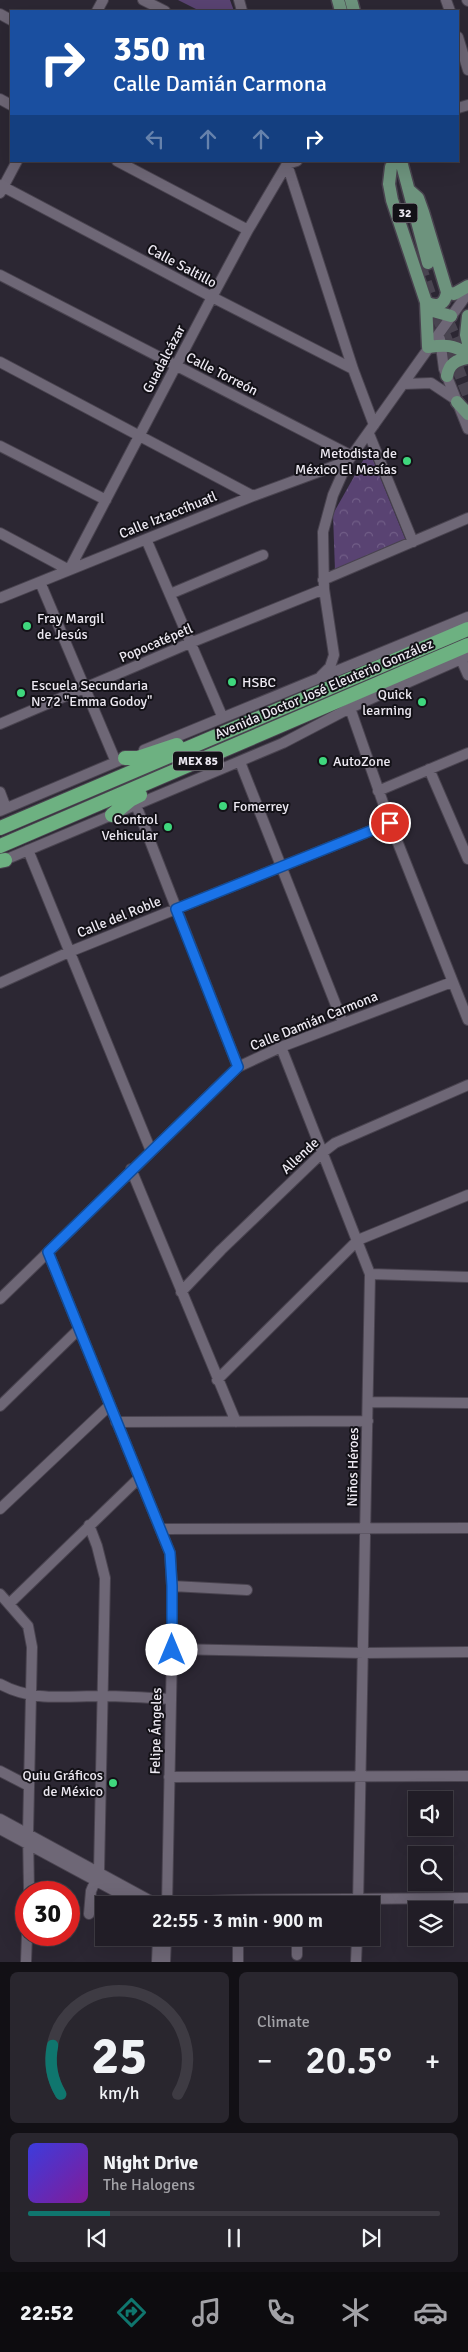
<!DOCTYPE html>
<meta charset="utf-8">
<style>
body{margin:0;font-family:Signika,sans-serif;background:#29262e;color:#f1f3f6;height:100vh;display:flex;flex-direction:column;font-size:19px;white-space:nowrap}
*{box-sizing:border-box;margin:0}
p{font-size:16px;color:#a2a2a7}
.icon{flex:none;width:28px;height:28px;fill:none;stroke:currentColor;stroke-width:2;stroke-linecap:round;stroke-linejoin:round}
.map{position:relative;height:1962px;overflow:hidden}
.details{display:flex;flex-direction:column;gap:10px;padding:10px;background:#121015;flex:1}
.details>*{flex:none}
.banner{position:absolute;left:10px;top:10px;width:449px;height:152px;border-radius:0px;box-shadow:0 5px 20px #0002,0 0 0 1px #3e3b43;background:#1a4fa0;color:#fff;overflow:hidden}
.tools{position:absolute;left:408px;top:1791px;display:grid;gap:10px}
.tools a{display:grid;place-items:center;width:45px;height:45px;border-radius:0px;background:#211d26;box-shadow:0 5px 20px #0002,0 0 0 1px #3e3b43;font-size:25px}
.speed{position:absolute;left:15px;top:1881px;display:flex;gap:10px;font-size:25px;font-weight:700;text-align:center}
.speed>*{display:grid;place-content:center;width:65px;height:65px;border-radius:50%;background:#211d26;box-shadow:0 5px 20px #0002,0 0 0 1px #3e3b43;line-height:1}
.speed .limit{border:8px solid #d22;background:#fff;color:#111}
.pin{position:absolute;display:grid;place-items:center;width:42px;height:42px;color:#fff;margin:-21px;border:2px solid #fff;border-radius:50%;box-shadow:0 1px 5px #0007}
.me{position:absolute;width:55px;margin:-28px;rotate:0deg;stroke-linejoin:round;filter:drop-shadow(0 0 4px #0008)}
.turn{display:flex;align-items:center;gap:18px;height:105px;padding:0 20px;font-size:22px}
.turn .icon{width:65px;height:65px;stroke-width:2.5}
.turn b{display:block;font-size:35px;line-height:42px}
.lanes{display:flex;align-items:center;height:48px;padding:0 20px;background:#0003;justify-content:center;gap:25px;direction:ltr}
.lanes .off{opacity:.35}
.big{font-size:38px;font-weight:600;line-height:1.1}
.details .widget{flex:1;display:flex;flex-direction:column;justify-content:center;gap:8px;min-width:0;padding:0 18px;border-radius:8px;background:#29262e}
.details .dial{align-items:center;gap:0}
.dial svg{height:130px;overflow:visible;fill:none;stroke:#3e3b43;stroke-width:7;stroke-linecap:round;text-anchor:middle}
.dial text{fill:#f1f3f6;stroke:none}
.song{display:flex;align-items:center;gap:15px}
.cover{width:60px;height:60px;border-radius:8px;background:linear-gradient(135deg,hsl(240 70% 55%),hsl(290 70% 35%))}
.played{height:5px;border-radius:2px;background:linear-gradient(90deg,#0f766e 20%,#3e3b43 20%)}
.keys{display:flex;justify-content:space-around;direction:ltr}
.heat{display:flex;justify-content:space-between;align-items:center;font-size:28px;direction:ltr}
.details .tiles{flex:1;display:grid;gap:10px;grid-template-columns:1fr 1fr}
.widget:last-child{grid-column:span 2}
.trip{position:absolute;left:95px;top:1896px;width:285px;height:50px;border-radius:0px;background:#211d26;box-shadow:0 5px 20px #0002,0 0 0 1px #3e3b43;font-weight:600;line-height:50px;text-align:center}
.menu{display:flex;height:80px;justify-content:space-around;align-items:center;background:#0d0c0f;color:#a2a2a7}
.menu .icon{width:35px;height:35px}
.menu .active{color:#0f766e}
.menu b{font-size:22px;color:#f1f3f6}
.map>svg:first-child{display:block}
</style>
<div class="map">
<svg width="468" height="1962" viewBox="0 0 468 1962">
<defs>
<pattern id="park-crowns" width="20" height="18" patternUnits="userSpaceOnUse" patternTransform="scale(1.25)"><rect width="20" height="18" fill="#594372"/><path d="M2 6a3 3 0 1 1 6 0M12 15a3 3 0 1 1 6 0" fill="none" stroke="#715e87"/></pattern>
</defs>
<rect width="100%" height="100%" fill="#2c2733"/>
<path fill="url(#park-crowns)" d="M369,450l37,91 -71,30 -2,-57z"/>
<path fill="#594372" d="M178,0h52l4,11h-34z"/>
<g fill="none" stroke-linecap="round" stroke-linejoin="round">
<path stroke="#494450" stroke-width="12" stroke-dasharray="12 6" stroke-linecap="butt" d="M420,265l19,55 29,75
M448,321l20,48"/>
<defs>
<path id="minor" d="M143,0l22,11
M239,0l3,11
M446,0l4,11
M467,0l1,1
M97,11l6,-11
M0,14l11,6
M458,37l10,33
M0,99l11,6
M458,108l10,-3
M117,161l131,69
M286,161l67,208 21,56
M0,185l212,112 141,72
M0,193l17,-32
M0,275l352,181
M440,339l4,30 24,60
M0,362l253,134
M404,384l27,-1 24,16
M369,434l44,108
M0,446l106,54
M0,533l69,37
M146,539l76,177
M69,570l143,-273 36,-67 39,-66 10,-3
M323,580l145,-62
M40,582l76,180
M170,594l93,-39
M0,598l253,-102 95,-35
M461,659l7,16
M321,676l9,-9 4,-12 -10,-66 -1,-57 10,-37 15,-34 120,-168
M350,708l40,115 78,197
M0,724l190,-81 134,-54
M144,750l324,-133
M240,762l103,261
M429,769l39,90
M378,791l90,-38
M0,792l6,16
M136,805l102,262
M0,811l130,-55
M28,850l123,301
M0,862l283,-119 67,-35 118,-52
M0,983l69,-31 321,-129
M281,1047l89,227 -12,631
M131,1169l105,253
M48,1252l122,301 2,33v63l-5,256
M370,1274l98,3
M181,1292l40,-42 101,-97 13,-10 133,-58
M0,1299l238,-232 43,-20 171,-65
M217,1380l141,-140 110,-45
M368,1402l100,1
M0,1406l78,-76
M116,1422l252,-1
M0,1509l109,-103
M89,1525l8,21 8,32 -6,294 -8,19 -2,23
M161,1529l307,-1
M172,1586l75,4
M0,1594l28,32 4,21 -4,187 1,56
M9,1604l130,-126
M172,1649l192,4 104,-1
M0,1684c33,18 65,12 102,12 23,0 46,2 69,3
M0,1771l29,15
M169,1777l299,-1
M0,1819l158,86
M0,1829l141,76
M160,1905l21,-3 57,-2 230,-2
M238,1938v24
M297,1955v-17
M26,1962l1,-27
M157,1962l1,-24
M165,1962l1,-24
M356,1962l1,-24"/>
<path id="major" d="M338,0l3,11
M351,0l3,11
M401,161l27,102
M391,167l-2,17 3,16 34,102 2,45c16,-2 27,-3 40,8
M409,190l9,8 5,14 24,80 7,2 14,-8
M426,302c11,6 19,3 21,-10
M427,304l6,7 18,5
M468,316l-2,19 2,8
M447,376c2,-12 9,-16 21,-18
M457,402l11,12"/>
<path id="highway" d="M125,758h13l39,-13
M112,815l18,-15 10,-5
M0,828l468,-199
M0,846l468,-201
M0,861l5,-1"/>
</defs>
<use href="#minor" stroke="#49434f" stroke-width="12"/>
<use href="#major" stroke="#49434f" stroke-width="15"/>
<use href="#highway" stroke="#49434f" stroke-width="16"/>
<use href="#minor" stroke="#6e6776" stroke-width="10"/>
<use href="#major" stroke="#6d937d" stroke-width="12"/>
<use href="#highway" stroke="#6db181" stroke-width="14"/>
</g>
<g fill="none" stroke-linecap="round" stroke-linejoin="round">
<defs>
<path id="route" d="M172,1650v-64l-2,-33 -122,-301 190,-185 -62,-158 214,-86"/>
</defs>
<use href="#route" stroke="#114b97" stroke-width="12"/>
<use href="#route" stroke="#1a73e8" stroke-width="9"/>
</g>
<g fill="#3fd77d" stroke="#131117" stroke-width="2">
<circle cx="407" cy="461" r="5"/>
<circle cx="27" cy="626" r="5"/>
<circle cx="232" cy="682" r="5"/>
<circle cx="21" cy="693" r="5"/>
<circle cx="422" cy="702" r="5"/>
<circle cx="323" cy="761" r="5"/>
<circle cx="223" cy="806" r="5"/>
<circle cx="168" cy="827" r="5"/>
<circle cx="113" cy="1783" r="5"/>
</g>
<g text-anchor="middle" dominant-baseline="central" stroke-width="4" stroke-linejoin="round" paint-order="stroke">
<g fill="#131117" stroke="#aca8b0" stroke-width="1">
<rect x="392.5" y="203.5" width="25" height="19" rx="4"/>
<rect x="173" y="751.5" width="50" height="19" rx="4"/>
</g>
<g font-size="12" font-weight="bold" fill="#ede9f2">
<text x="405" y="213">32</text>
<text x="198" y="761">MEX 85</text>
</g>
<g font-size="14" fill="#ede9f2" stroke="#131117">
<text transform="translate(182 266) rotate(28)">Calle Saltillo</text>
<text transform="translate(164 359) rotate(-62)">Guadalcázar</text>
<text transform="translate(222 374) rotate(27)">Calle Torreón</text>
<text transform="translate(168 515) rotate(-22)">Calle Iztaccíhuatl</text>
<text transform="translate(156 643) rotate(-23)">Popocatépetl</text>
<text transform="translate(324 689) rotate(-23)">Avenida Doctor José Eleuterio González</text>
<text transform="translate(119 917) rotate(-22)">Calle del Roble</text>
<text transform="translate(314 1021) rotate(-22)">Calle Damián Carmona</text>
<text transform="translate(300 1156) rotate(-43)">Allende</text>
<text transform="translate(353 1467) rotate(-89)">Niños Héroes</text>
<text transform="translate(156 1731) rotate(-89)">Felipe Ángeles</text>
</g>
<g font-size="14" fill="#ede9f2" stroke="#131117" text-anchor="start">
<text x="397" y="453" text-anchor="end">Metodista de<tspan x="397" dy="16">México El Mesías</tspan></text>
<text x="37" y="618">Fray Margil<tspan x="37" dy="16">de Jesús</tspan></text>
<text x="242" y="682">HSBC</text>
<text x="31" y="685">Escuela Secundaria<tspan x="31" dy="16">N°72 "Emma Godoy"</tspan></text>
<text x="412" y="694" text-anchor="end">Quick<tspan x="412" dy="16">learning</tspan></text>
<text x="333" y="761">AutoZone</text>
<text x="233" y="806">Fomerrey</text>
<text x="158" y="819" text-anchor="end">Control<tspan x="158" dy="16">Vehicular</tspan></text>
<text x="103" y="1775" text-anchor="end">Quiu Gráficos<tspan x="103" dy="16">de México</tspan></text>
</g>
</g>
</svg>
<div class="tools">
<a><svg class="icon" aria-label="sound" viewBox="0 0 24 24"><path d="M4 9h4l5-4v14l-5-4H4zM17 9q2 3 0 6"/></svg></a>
<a><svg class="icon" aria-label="search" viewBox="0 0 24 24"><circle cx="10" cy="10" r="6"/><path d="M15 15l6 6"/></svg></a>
<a><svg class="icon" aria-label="layers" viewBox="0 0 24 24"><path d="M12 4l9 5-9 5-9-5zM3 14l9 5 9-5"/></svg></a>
</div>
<div class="speed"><div class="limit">30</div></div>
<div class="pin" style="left:390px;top:823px;background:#d93025"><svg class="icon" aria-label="arrive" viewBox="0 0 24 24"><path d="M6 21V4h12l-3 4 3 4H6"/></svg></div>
<svg class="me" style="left:172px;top:1650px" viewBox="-20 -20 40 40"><circle r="19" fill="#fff"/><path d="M0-13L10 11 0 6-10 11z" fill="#1a73e8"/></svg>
<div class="trip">22:55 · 3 min · 900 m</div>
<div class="banner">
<div class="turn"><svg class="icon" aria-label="right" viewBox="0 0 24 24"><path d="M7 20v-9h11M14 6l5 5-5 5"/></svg><div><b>350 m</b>Calle Damián Carmona</div></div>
<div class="lanes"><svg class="icon off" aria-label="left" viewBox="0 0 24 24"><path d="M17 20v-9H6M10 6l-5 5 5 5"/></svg><svg class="icon off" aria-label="ahead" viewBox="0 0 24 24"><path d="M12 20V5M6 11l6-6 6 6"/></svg><svg class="icon off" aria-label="ahead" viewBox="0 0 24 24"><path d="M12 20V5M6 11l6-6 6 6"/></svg><svg class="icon" aria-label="right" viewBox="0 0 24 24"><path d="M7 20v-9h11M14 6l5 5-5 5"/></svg></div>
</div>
</div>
<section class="details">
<div class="tiles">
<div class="widget dial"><svg viewBox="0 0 100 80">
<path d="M14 69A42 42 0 1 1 86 69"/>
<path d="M14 69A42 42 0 0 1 9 39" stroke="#0f766e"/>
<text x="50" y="56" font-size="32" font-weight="700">25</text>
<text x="50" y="72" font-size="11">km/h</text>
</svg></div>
<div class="widget"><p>Climate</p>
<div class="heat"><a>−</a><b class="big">20.5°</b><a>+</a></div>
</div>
<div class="widget">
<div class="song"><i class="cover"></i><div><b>Night Drive</b><p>The Halogens</p></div></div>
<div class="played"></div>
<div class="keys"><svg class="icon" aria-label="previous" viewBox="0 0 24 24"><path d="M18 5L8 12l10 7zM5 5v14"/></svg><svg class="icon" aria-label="pause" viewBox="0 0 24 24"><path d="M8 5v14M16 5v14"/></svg><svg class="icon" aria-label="next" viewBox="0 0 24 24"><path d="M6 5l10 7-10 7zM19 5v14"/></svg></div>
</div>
</div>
</section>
<nav class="menu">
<b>22:52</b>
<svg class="icon active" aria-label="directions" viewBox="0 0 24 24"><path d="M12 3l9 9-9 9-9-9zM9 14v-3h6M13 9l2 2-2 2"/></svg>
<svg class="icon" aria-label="music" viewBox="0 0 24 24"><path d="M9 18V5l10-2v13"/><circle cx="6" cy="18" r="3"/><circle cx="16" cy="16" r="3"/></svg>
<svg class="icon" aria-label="phone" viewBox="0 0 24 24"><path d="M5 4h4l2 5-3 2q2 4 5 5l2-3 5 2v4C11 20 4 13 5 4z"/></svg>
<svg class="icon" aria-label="climate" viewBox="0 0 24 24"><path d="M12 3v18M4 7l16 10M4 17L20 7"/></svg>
<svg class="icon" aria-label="car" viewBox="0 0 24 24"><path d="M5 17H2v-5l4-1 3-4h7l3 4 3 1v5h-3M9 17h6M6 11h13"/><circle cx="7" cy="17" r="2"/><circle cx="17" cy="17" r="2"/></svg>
</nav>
